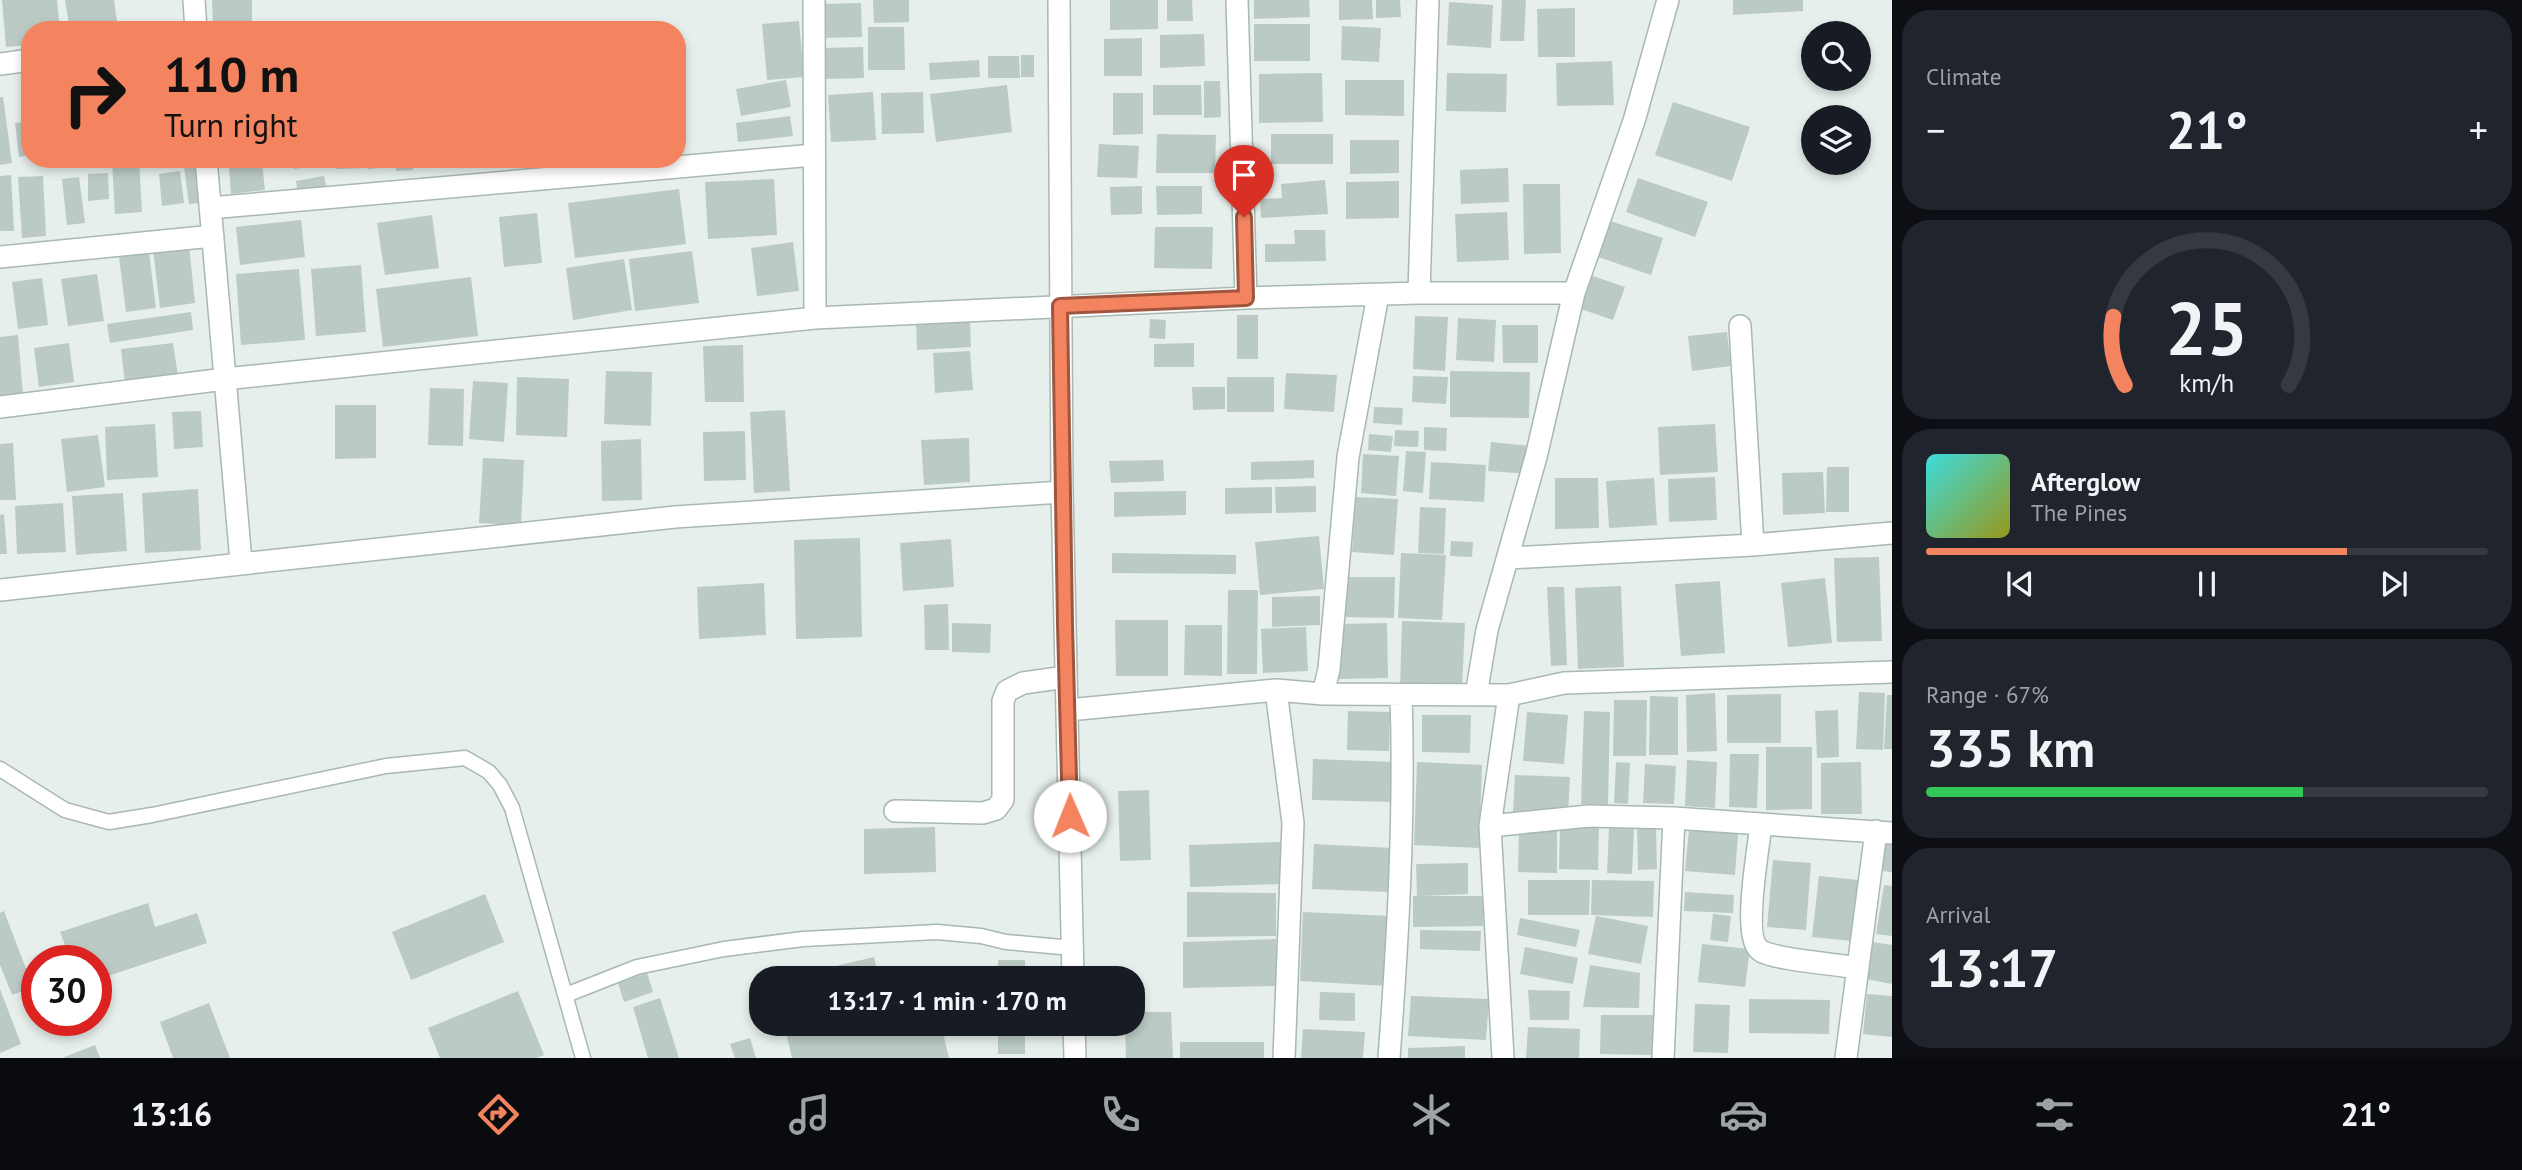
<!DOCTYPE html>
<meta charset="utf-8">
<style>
body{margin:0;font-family:"PT Sans",sans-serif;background:#20242c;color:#f1f3f6;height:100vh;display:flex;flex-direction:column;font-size:26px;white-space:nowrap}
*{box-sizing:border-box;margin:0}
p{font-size:23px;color:#9ea1a6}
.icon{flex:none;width:38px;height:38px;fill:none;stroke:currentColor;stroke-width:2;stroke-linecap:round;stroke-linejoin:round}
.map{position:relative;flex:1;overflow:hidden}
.sheet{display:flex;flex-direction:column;gap:10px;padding:10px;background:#0d0f14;width:630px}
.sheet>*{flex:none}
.hud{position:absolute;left:21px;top:21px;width:665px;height:147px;border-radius:28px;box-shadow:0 4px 10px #0003;background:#f4845f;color:#111;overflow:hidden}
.fabs{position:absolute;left:1801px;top:21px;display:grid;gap:14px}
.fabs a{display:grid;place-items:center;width:70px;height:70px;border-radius:50%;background:#171b24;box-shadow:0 4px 10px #0003;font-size:35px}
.speed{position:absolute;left:21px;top:945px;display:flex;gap:14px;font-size:35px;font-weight:700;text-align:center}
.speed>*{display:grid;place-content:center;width:91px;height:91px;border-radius:50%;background:#171b24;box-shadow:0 4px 10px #0003;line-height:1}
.speed .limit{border:10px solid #d22;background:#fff;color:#111}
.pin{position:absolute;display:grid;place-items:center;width:60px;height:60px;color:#fff;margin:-72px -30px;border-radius:50% 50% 50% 0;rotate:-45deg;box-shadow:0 0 7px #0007}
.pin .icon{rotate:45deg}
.me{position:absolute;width:77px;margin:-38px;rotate:359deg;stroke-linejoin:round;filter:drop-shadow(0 0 5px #0008)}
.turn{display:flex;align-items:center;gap:24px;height:147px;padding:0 28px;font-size:32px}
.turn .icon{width:91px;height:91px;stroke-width:2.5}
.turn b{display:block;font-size:49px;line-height:60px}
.big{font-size:52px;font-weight:700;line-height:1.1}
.sheet .widget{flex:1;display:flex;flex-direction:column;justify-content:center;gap:10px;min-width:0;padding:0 24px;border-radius:28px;background:#20242c}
.sheet .dial{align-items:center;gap:0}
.dial svg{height:182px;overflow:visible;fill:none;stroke:#363941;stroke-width:7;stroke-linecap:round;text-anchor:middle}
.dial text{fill:#f1f3f6;stroke:none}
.song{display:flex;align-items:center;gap:21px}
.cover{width:84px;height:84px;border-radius:10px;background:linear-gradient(135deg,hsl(180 70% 55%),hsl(60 70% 35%))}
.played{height:7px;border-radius:4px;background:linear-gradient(90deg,#f4845f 75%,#363941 75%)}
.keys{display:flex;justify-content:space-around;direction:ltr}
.heat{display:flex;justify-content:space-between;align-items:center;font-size:38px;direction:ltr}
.charge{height:10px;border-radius:5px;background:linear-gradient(90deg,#34c759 67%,#363941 0)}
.trip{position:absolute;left:749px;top:966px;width:396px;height:70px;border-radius:28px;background:#171b24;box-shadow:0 4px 10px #0003;font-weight:700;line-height:70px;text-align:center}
.tabs{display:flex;height:112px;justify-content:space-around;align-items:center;background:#090b0e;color:#9ea1a6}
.tabs .icon{width:49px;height:49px}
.tabs .current{color:#f4845f}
.tabs b{font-size:32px;color:#f1f3f6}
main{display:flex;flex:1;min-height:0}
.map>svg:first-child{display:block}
</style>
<main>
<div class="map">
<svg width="1892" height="1058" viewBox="0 0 1892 1058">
<rect width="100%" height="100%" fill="#e6efeb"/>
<path fill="#bbcac4" d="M2,0h55l3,30h-30v15l-24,2z
M65,0h49l3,22 -47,8z
M212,0h40v29l-39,1z
M873,0h36v22l-35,1z
M1110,0h48v29l-48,1z
M1167,0h25l1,21h-26z
M1254,0h55l1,17 -56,2z
M1339,0h33l1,19 -34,1z
M1376,0h24l1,17 -25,1z
M1502,0h24l-2,41h-24z
M1733,0h70v11l-70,4z
M1449,2l44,3 -2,43 -44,-3z
M861,3l1,34 -39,1 -1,-34z
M1575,8v49h-37l-1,-48z
M799,21l5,56 -37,3 -5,-56z
M1254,24h56v37h-56z
M1342,26l39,2 -2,34 -38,-2z
M868,27h36l1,43h-37z
M1204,34l1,32 -45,2v-33z
M1142,38v38h-38v-37z
M863,47l1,31 -40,1 -2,-31z
M1021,55h13v22h-13z
M988,56h31l1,22h-32z
M979,60l1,17 -50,3 -1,-17z
M1612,61l2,44 -57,1 -1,-43z
M1322,73l1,49 -64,1v-49z
M1447,73l60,1 -1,38 -60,-1z
M786,80l5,27 -50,9 -5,-27z
M1345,80h59v36l-59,-1z
M1204,81h16l1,36 -17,1z
M1007,85l5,47 -76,10 -6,-48z
M1153,85h48l1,30h-49z
M873,92l3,48 -45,2 -3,-47z
M923,92l1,41 -42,1 -1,-41z
M1113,93h30v41l-30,1z
M0,97h3l9,66 -12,2z
M1673,102l77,25 -18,54 -77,-26z
M790,116l3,20 -55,6 -2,-19z
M30,121v34l-11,2 -4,-34z
M1157,134l59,1 -1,38h-59z
M1271,134h62v30h-62z
M1350,140h49v33l-49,1z
M1099,144l40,2 -2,32 -40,-1z
M204,159l6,43 -21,2 -6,-44z
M292,159h23l1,7 -22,3z
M336,159h27v9l-27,1z
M368,159h21l1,8 -22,2z
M395,159h17l1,11 -17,1z
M531,159h20l1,17 -20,1z
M556,159h46l1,11 -45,5z
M139,160l3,52 -27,2 -3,-52z
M262,163l3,27 -34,4 -2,-27z
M1508,168l1,34 -48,2 -1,-34z
M180,171l4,32 -22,3 -3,-32z
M108,173l1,26 -21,2v-27z
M11,175l3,56h-14v-55z
M43,176l3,60 -24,2 -4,-61z
M324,176l4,19 -29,4 -3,-18z
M79,177l6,46 -18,2 -5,-46z
M1638,178l70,24 -13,35 -69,-25z
M774,179l3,56 -69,4 -3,-57z
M1325,180l3,34 -67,4 -1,-19 22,-1 -1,-14z
M1399,181v37l-53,1v-37z
M1523,184h37l1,69 -37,1z
M1142,186v28l-31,1 -1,-28z
M1156,186h46v28l-45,1z
M679,189l7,55 -111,14 -7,-55z
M1507,212l2,48 -52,2 -2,-48z
M537,213l5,50 -38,4 -5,-50z
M432,215l7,53 -54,7 -8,-52z
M301,220l4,37 -65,8 -4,-38z
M1610,221l53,17 -12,37 -53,-18z
M1155,227h58l-1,42 -58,-1z
M1294,230h31l1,31 -61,1v-18h30z
M793,242l6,49 -42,5 -6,-48z
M189,245l6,58 -35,5 -7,-59z
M692,251l7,52 -64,8 -6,-52z
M149,253l7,55 -30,4 -7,-55z
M624,259l8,51 -59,10 -7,-52z
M361,265l5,67 -50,4 -5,-67z
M299,269l6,71 -64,5 -5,-71z
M97,274l7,47 -36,5 -7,-47z
M1587,274l38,13 -12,33 -38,-13z
M471,277l7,59 -95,11 -7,-58z
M42,278l6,47 -30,4 -6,-47z
M191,312l2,18 -83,13 -3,-19z
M1237,315h21v44h-21z
M1415,316l33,1 -3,54 -32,-2z
M1458,318l38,2 -2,42 -38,-2z
M970,319l1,28 -54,3 -1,-29z
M1150,319l16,1 -1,19 -16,-1z
M1502,325h36v38h-35z
M1727,332l4,34 -39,5 -4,-35z
M18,335l5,60 -23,2v-60z
M69,343l5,39 -35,5 -5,-39z
M173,343l5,33 -53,7 -4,-34z
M1194,343v24h-40v-23z
M743,345l1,57h-39l-2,-56z
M970,351l3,39 -38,3 -2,-40z
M606,371l46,1 -1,54 -47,-2z
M1450,371l80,1 -1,46 -79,-1z
M1286,373l51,2 -3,37 -50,-3z
M1413,376l35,1 -2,27 -34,-2z
M517,377l52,2 -2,58 -51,-2z
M1227,377h47v35h-47z
M473,381l35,2 -4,59 -35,-3z
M1192,387h33v22l-32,1z
M430,388l34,1 -1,57 -35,-1z
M335,405h41v53l-41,1z
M1374,407l29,1 -1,17 -29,-2z
M785,410l5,81 -36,2 -4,-81z
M201,411l2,36 -29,2 -2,-37z
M155,424l3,53 -51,3 -2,-53z
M1715,424l3,48 -58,3 -2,-48z
M1424,427l23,1 -1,23 -22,-1z
M1395,430l24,1 -1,16 -24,-1z
M745,431l1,49 -42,1 -1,-49z
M1369,434l24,2 -2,16 -23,-2z
M98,435l7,52 -38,5 -6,-53z
M969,438l1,44 -46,3 -3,-45z
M641,439l1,61 -40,1 -1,-60z
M1491,442l40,4 -2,28 -41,-3z
M13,443l3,57h-16v-56z
M1406,451l20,1 -3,41 -20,-2z
M1363,454l36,2 -3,40 -35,-3z
M483,458l41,2 -3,65 -42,-2z
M1163,460l1,21 -53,2 -2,-22z
M1314,460v18l-63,2v-18z
M1431,462l55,3 -2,37 -55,-3z
M1827,467h22v45h-23z
M1823,472l2,41 -42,2 -1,-42z
M1715,477l2,43 -48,2 -1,-43z
M1555,478h43l1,50 -44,1z
M1654,478l3,47 -48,3 -3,-47z
M1316,486v26l-40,1 -1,-26z
M1272,487v26l-47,1v-26z
M198,489l3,61 -56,3 -3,-60z
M1186,491v24l-72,2v-25z
M123,493l4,58 -51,4 -4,-59z
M1356,497l42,2 -4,56 -42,-3z
M63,503l3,49 -49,2 -2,-48z
M1420,507l26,1 -2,46 -26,-1z
M4,514l3,40h-7v-39z
M1319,536l5,53 -64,6 -5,-53z
M860,538l2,99 -66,2 -2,-99z
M951,539l3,48 -51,4 -3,-48z
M1451,541l22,1 -1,15 -22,-1z
M1112,553l124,2v19l-124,-1z
M1401,553l45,2 -4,65 -44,-2z
M1879,557l3,84 -45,1 -3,-84z
M1343,577h52l-1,41 -52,-1z
M1825,578l7,65 -44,4 -7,-64z
M1720,581l5,72 -44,3 -6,-72z
M764,583l2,52 -67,4 -2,-52z
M1621,586l3,81 -46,2 -3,-81z
M1547,587h17l3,78 -16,1z
M1228,590h30l-1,84h-30z
M1320,596v29l-48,2v-30z
M948,604l1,46h-24l-1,-45z
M1115,620h53v56h-52z
M1402,621l63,2 -3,66 -62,-2z
M952,623l39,1 -1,29 -38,-1z
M1387,623l1,55 -51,1 -1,-55z
M1185,625h37v51l-38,-1z
M1306,627l2,44 -45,2 -2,-44z
M1859,692l26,1 -2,57 -27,-1z
M1715,693l2,58 -30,1 -1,-57z
M1781,694v49h-54v-48z
M1887,695h5v54h-8z
M1650,696l28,1v58h-29z
M1614,700h33l-1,56h-33z
M1838,710l1,47 -22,1 -2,-47z
M1348,711l42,1 -1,39 -42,-1z
M1584,711l26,1 -2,93 -27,-1z
M1527,712l41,3 -4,49 -41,-3z
M1422,715h49l-1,38 -48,-1z
M1766,747h46v62l-46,1z
M1730,754h29l-2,54 -28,-1z
M1313,759l82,3 -1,40 -82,-2z
M1687,760l30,2 -2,46 -30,-2z
M1417,762l65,3 -3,83 -65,-3z
M1616,762l14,1 -2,41 -14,-1z
M1861,762l1,52h-41v-51z
M1645,764l31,2 -2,38 -31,-1z
M1515,775l55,2 -2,38 -55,-2z
M1149,790l2,70 -31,1 -2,-70z
M1560,825h39l-1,45 -39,-1z
M935,827l1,45 -72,2v-45z
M1519,827h38v46l-39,-1z
M1637,827h19l1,42 -19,1z
M1609,828l25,1 -2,45 -25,-1z
M1689,830l49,3 -3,42 -50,-4z
M1886,835l6,1v36l-10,-1z
M1281,842l1,42 -92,3 -1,-42z
M1314,844l78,4 -2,44 -78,-3z
M1773,860l38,3 -5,67 -39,-3z
M1468,863v31l-47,2h62v30l-70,1v-31h4l-1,-32z
M1819,876l40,4 -7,61 -40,-4z
M1528,880h62l-1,35h-61z
M1592,880l62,1 -1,36 -62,-2z
M1884,885l8,1v50l-16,-2z
M1187,892l89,1v43l-89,1z
M1685,892l49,3 -1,18 -49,-2z
M485,894l19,48 -93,38 -19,-48z
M148,903l7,24 42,-14 10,30 -111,37v-19h-42l-3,-7 15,-6 -6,-16z
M4,911l29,76 -21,8 -12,-30v-52z
M1303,912l87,4 -4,70 -86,-5z
M1713,914l18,2 -3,26 -18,-2z
M1596,916l52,10 -7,38 -53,-10z
M1520,918l60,12 -4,17 -59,-12z
M1420,930l61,1 -1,20 -60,-2z
M1276,939l1,47 -94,2v-46z
M1872,942l20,3v39l-26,-5z
M1702,944l48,5 -5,38 -47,-5z
M1525,947l53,11 -5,26 -53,-10z
M874,957l5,21h-89v-1z
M998,960h27v18h-27z
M1590,965l50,8 -1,35 -56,-1z
M647,973l6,19 -29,10 -6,-19z
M0,989l21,55 -21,9z
M1528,990l42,1 -1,29h-39z
M518,991l26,64 -8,3h-96l-12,-30z
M1320,992l35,1v28l-36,-1z
M1867,994l25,2v41l-29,-3z
M1411,996l78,3 -3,41 -78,-4z
M660,998l19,60h-31l-15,-51z
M1749,999l81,1 -1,34 -80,-1z
M209,1003l21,55h-57l-13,-36z
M1695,1004l35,1 -2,48 -35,-1z
M1132,1012h39l2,46h-47l-1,-34h7z
M1601,1015h52l-1,40 -52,-1z
M784,1024h157l8,34h-157z
M998,1024h27v30h-27z
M1528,1027l52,2 -1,29h-53z
M1303,1029l62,3 -2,26h-62z
M750,1038l6,20h-21l-5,-14z
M1180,1042h84v16h-84z
M95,1045l5,13h-38z
M1465,1046v12h-57v-10z"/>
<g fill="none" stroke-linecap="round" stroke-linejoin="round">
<defs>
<path id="lane" d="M0,769l65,41 44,12 43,-7 234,-49 79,-8 24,14 11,13 12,23 71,250
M566,995l71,-28 87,-18 79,-10 134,-7 44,4 25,6 67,6"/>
<path id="street" d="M194,0l2,30
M814,0l1,318
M1059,0l3,492 11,486
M1237,0l9,298
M0,64l30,-4
M206,159l35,403
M210,208l604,-53
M0,257l213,-21
M1419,293l9,-293
M1740,326l13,219
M0,407l225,-28 590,-61 431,-20 173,-5h155
M1509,558l244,-13 139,-12
M0,590l675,-73 387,-25
M1276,690l17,133 -9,235
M1323,694l6,-25 19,-212 30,-162
M1476,695l11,-65 49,-173 38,-164 60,-172 34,-121
M1068,710l208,-20 47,4 186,1 55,-12 328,-11
M895,811l88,2 13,-4 7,-9v-99l4,-10 16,-8 43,-6
M1761,824c-2,23 -20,115 0,127 16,9 75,13 97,17
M1490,826l99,-10 85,2 218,15
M1074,1024l1,34
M1389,1058c9,-121 16,-242 12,-363
M1503,1058l-13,-232 19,-131
M1663,1058l11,-240
M1846,1058l30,-227"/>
</defs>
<use href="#lane" stroke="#a8b8b2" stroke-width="17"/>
<use href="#street" stroke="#a8b8b2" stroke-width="24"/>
<use href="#lane" stroke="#fff" stroke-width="14"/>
<use href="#street" stroke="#fff" stroke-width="21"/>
</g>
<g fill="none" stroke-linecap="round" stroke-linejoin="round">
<defs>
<path id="route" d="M1070,816l-5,-192 -5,-318 186,-8 -2,-81"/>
</defs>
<use href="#route" stroke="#9f563e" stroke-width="18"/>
<use href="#route" stroke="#f4845f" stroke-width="12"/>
</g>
</svg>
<div class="fabs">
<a><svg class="icon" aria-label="search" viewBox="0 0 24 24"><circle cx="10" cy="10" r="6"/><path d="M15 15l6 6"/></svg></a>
<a><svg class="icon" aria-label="layers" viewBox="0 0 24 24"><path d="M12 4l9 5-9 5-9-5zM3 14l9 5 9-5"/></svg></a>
</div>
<div class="speed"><div class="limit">30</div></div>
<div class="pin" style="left:1244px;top:217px;background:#d93025"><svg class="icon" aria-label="arrive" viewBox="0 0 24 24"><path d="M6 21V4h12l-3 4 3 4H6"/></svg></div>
<svg class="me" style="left:1070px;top:816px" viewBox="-20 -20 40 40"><circle r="19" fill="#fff"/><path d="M0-13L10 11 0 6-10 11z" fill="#f4845f"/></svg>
<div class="trip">13:17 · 1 min · 170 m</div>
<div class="hud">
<div class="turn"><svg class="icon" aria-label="right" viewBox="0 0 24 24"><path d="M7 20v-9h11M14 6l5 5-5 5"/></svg><div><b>110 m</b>Turn right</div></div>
</div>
</div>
<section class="sheet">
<div class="widget"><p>Climate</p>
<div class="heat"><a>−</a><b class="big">21°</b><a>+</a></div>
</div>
<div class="widget dial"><svg viewBox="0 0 100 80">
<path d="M14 69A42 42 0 1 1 86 69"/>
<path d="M14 69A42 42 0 0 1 9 39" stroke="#f4845f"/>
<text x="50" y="56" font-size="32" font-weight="700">25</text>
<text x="50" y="72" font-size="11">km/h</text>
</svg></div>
<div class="widget">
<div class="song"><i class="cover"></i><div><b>Afterglow</b><p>The Pines</p></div></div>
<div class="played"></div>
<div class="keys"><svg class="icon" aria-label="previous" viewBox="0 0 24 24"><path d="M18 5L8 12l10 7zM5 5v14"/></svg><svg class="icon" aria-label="pause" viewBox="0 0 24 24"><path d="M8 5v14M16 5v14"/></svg><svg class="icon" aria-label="next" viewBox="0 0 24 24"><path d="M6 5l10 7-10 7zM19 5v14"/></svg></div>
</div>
<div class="widget"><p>Range · 67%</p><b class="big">335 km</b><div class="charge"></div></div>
<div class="widget"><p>Arrival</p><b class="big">13:17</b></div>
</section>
</main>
<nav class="tabs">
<b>13:16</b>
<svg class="icon current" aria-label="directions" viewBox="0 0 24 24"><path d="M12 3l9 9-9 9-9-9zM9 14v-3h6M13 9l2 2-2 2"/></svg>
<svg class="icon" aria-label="music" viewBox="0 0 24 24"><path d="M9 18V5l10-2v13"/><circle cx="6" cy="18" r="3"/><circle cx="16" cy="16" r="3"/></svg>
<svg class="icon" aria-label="phone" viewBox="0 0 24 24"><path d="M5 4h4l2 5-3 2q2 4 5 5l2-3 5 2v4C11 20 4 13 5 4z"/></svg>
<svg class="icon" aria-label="climate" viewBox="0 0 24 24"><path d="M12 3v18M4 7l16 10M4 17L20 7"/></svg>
<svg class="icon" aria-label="car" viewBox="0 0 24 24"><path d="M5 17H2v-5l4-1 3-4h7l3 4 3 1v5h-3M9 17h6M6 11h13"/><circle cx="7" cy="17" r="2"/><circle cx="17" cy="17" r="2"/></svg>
<svg class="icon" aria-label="filters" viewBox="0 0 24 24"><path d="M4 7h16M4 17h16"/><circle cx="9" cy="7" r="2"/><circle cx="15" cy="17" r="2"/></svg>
<b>21°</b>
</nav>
